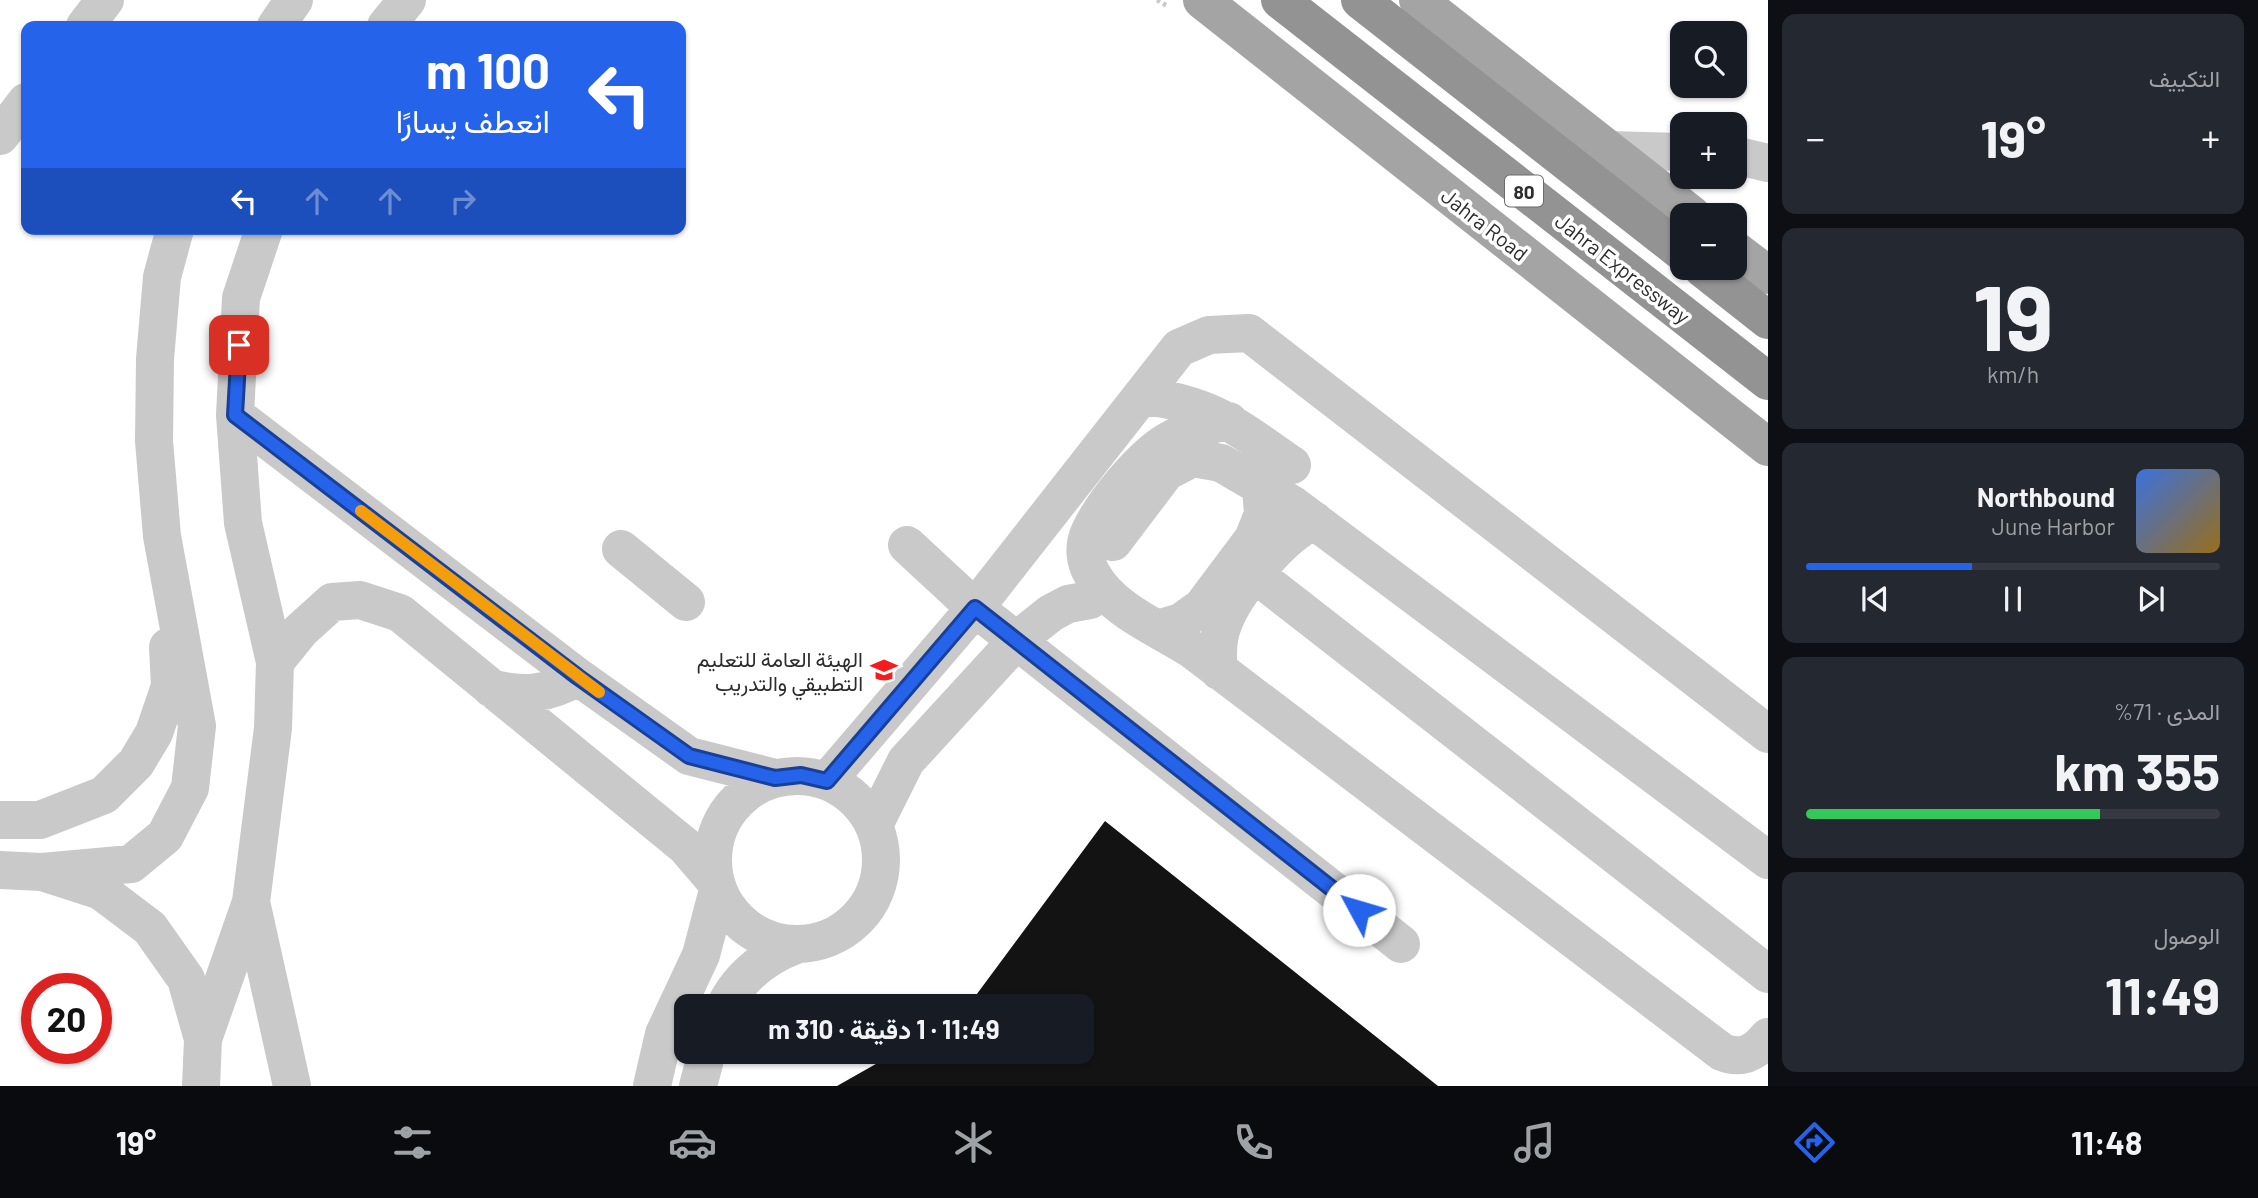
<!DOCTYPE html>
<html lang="ar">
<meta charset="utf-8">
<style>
body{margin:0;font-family:Barlow,Vazirmatn,sans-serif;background:#242831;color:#f1f3f6;direction:rtl;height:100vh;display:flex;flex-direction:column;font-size:26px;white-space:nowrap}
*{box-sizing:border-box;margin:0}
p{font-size:23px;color:#9ea1a6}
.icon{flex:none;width:38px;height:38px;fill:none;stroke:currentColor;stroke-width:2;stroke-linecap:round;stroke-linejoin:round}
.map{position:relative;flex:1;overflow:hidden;direction:ltr}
.sheet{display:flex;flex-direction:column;gap:14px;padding:14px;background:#0d0f14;width:490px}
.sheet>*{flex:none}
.top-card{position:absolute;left:21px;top:21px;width:665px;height:214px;border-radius:14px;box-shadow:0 2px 5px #0004;direction:rtl;background:#2563eb;color:#fff;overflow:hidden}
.tools{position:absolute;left:1670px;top:21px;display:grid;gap:14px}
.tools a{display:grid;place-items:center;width:77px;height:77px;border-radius:14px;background:#171b24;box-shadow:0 2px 5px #0004;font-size:35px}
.speed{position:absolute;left:21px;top:973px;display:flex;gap:14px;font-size:35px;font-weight:700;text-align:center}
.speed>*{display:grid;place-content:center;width:91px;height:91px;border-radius:50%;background:#171b24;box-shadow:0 2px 5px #0004;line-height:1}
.speed .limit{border:10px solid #d22;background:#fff;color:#111}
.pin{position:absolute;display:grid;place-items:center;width:60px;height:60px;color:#fff;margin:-30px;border-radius:14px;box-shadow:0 4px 10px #0006}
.me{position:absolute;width:77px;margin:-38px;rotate:309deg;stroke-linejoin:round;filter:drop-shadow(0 0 5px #0008)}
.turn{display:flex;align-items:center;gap:24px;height:147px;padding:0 21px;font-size:32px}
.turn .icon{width:91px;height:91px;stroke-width:2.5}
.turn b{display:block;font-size:49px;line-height:60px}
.lanes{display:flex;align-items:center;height:66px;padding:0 21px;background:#0003;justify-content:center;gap:35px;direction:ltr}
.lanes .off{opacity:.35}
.big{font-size:52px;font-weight:700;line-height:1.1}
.sheet .tile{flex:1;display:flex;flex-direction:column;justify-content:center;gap:10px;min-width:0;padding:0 24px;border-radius:14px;background:#242831}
.sheet .dial{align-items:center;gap:0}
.dial b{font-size:91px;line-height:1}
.song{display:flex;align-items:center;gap:21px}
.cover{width:84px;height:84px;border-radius:10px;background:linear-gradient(135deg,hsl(220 70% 55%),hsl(40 70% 35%))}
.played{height:7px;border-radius:4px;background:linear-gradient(90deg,#2563eb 40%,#363941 40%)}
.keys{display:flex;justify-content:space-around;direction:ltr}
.heat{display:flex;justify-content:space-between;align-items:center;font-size:38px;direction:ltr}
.charge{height:10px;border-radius:5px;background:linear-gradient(90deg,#34c759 71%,#363941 0)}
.trip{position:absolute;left:674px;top:994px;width:420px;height:70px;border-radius:14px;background:#171b24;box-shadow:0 2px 5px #0004;font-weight:700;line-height:70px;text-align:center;direction:rtl}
.menu{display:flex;height:112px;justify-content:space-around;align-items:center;background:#090b0e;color:#9ea1a6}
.menu .icon{width:49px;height:49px}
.menu .current{color:#2563eb}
.menu b{font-size:32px;color:#f1f3f6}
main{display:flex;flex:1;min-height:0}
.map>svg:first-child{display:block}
</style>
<main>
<section class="sheet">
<div class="tile"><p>التكييف</p>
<div class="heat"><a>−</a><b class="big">19°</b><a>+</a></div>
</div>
<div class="tile dial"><b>19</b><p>km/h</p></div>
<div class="tile">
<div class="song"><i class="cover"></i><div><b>Northbound</b><p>June Harbor</p></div></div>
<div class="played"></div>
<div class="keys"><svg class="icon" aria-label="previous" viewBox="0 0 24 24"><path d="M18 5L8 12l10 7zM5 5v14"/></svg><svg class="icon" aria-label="pause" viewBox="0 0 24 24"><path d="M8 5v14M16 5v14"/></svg><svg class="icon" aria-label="next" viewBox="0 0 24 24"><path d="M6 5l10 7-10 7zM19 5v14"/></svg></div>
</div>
<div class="tile"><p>المدى · 71%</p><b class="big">355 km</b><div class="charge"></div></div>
<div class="tile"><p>الوصول</p><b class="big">11:49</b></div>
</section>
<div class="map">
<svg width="1768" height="1086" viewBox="0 0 1768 1086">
<rect width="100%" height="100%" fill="#fff"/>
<path fill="#131313" d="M1105,821l333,265h-601l60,-34h185v-46h-114z"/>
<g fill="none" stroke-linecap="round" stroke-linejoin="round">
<path stroke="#c9c9c9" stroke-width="4.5" stroke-dasharray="3.5 3.5" stroke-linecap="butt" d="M1157,0l12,7"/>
<path stroke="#c9c9c9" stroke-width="38" d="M85,26l20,-26
M276,26l18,-26
M386,26l21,-26
M0,136l26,-34
M1609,150l73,2
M1734,155l34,8
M1143,396c69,8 94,31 149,69
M235,415l343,262 111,79 86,22
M1229,421c-22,4 -42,9 -61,20 -27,16 -66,63 -79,92 -6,14 -4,29 3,41 20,37 69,55 102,77l528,401c20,8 33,1 46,-15
M1113,542l53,-70 27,-14 28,5 72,42 475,355
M907,545l68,63 426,336
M621,549l65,53
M1256,575l512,399
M1158,629l23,-7 21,-15 51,-68 10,-25 -2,-27
M275,662l26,-32 31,-28 28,-2 40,13 285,233 30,35
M1219,671c-2,-17 -2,-33 5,-49 12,-31 60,-89 91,-101
M491,688c32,9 58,6 87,-11
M713 860a84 84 0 1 1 168 0a84 84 0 1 1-168 0Z
M827,781l148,-173 204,-260 30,-13 40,-2 519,401
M0,820h40l64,-25 32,-32 18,-30 16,-47 -2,-39
M874,825l32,-64 112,-122 33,-26 17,-9 22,-4
M0,870l42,2 59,19 49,37 36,51 17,60 -2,47
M42,872l89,-8 34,-28 25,-48 7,-62 -35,-190 -8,-95 1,-82 7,-82 13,-48
M251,902l41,184
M725,1006c15,-30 39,-49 71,-61
M203,1039l48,-137 22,-174 2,-66 -32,-139 -8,-108 6,-117 23,-69
M652,1086l12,-52 37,-79 17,-65
M698,1086l9,-34"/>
<path stroke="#a4a4a4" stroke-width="38" d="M1202,0l566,447
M1418,0l274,215
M1734,249l34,26"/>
<path stroke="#939393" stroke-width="38" d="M1280,0l488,381
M1360,0l322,252
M1702,268l66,52"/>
</g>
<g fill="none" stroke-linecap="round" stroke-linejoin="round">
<defs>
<path id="route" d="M239,345l-4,70 343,262 111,79 86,22 26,-3 26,6 148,-173 384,302"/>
</defs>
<use href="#route" stroke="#184099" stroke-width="18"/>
<use href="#route" stroke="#2563eb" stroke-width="12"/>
<path stroke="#f59e0b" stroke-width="12" d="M361,511l238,181"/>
</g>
<defs>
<symbol id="university-bare" viewBox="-9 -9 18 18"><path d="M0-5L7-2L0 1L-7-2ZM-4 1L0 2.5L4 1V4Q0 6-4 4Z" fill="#f61b1c" stroke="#fff" stroke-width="2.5" paint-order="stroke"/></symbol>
</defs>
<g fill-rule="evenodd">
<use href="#university-bare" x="865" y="651" width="38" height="38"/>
</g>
<g text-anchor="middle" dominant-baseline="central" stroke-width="7" stroke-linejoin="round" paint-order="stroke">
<rect fill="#fff" stroke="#6b6b6b" stroke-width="2" x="1505" y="175.5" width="38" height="31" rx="5"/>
<g font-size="19" font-weight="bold" fill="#2c2c2c">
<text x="1524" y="191">80</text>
</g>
<g font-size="21" fill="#2c2c2c" stroke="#fff">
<text transform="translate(1485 224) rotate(38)">Jahra Road</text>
<text transform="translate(1623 268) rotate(38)">Jahra Expressway</text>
</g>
<g font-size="21" fill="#2c2c2c" stroke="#fff" text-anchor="end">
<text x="863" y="658">الهيئة العامة للتعليم<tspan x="863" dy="24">التطبيقي والتدريب</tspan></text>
</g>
</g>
</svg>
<div class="tools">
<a><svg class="icon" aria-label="search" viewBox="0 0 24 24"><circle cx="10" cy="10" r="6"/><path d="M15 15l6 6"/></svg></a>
<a>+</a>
<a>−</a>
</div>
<div class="speed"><div class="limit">20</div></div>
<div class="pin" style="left:239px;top:345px;background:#d93025"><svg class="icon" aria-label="arrive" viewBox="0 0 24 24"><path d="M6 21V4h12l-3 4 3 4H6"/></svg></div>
<svg class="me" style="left:1359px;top:910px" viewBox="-20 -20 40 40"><circle r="19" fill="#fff"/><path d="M0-13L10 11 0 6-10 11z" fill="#2563eb"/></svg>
<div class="trip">11:49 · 1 دقيقة · 310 m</div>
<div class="top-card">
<div class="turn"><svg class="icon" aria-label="left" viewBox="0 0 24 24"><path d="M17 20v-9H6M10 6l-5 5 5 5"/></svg><div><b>100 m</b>انعطف يسارًا</div></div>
<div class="lanes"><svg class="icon" aria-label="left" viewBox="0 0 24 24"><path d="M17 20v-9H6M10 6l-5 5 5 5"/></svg><svg class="icon off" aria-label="ahead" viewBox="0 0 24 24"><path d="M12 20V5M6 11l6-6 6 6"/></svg><svg class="icon off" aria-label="ahead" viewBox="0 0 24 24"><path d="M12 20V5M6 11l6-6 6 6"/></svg><svg class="icon off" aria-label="right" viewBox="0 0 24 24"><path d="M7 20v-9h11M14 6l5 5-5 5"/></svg></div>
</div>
</div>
</main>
<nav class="menu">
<b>11:48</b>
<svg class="icon current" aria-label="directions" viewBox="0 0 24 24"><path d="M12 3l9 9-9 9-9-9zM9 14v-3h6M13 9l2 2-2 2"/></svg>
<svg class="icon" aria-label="music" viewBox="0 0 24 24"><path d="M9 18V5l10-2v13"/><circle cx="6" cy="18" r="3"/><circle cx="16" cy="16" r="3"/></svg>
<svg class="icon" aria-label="phone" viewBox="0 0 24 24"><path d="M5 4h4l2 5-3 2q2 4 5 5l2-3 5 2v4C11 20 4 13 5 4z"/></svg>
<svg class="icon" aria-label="climate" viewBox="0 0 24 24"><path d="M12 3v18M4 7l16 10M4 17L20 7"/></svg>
<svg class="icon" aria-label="car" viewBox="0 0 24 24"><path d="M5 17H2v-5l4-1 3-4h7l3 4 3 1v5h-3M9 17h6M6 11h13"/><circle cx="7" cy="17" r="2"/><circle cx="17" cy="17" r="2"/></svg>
<svg class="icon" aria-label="filters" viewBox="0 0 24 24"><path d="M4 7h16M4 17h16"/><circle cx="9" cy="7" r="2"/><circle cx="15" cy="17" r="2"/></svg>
<b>19°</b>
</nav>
